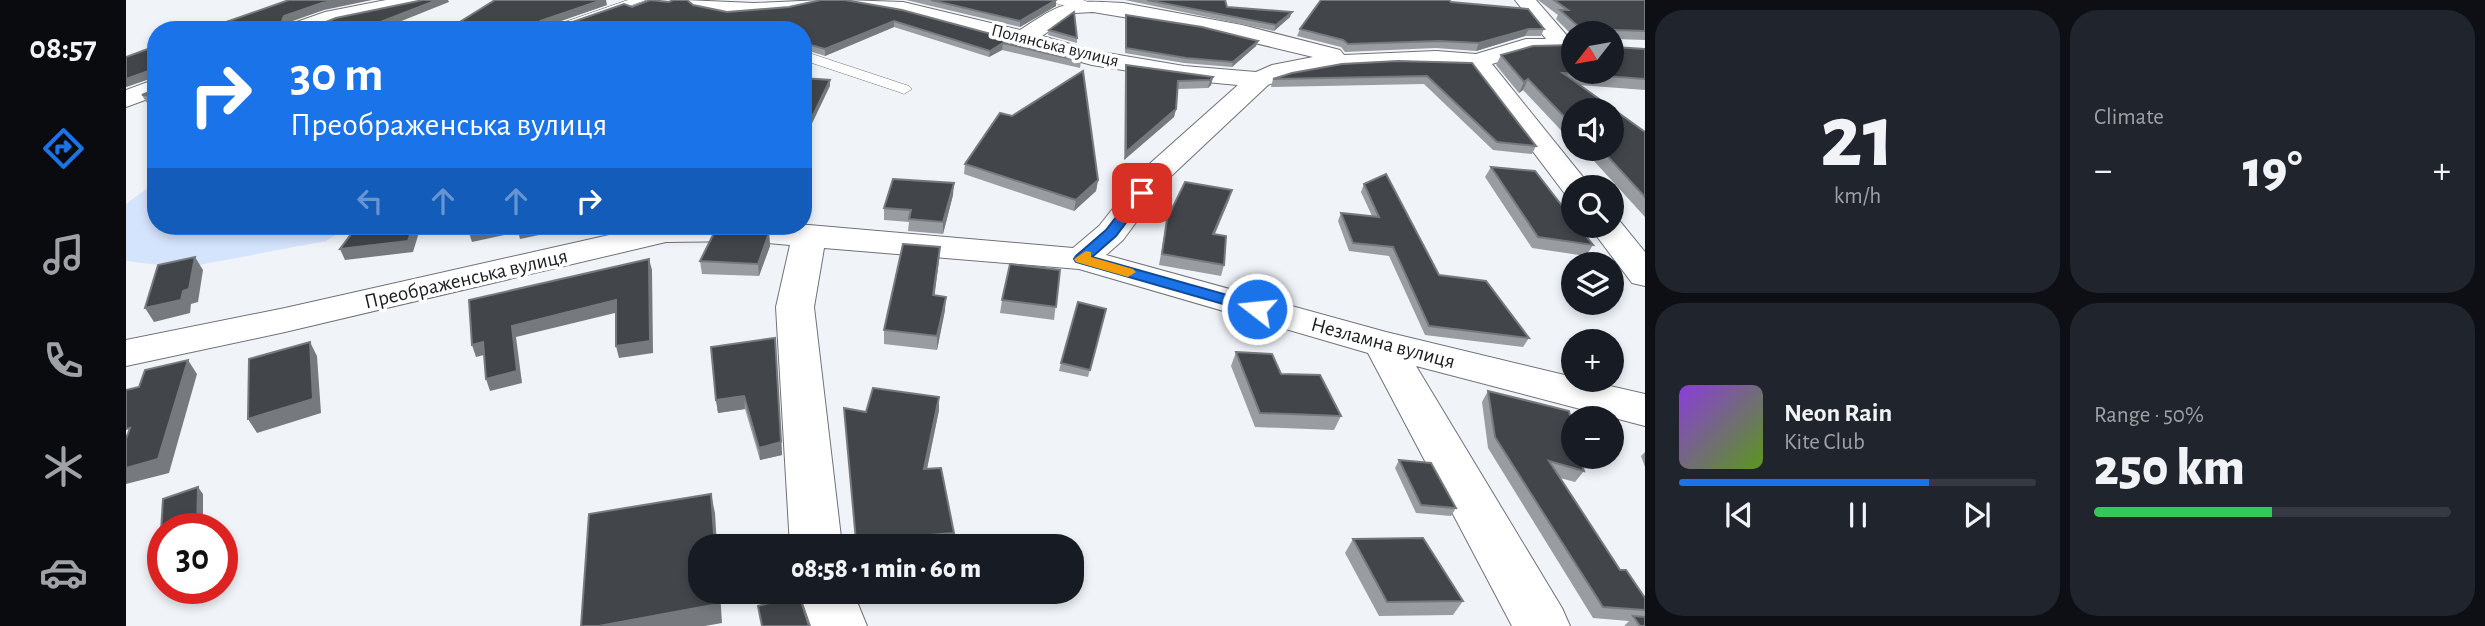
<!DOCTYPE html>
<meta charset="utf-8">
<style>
body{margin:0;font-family:"Alegreya Sans",sans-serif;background:#20242c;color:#f1f3f6;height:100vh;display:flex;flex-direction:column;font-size:26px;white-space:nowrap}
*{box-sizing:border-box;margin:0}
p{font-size:23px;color:#9ea1a6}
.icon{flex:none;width:38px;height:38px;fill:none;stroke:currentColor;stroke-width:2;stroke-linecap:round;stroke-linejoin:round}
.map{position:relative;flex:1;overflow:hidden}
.sheet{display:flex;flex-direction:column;gap:10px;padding:10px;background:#0d0f14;width:840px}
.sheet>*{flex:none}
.guide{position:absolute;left:21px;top:21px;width:665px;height:214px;border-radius:28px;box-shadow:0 4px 10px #0003;background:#1a73e8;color:#fff;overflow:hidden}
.needle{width:46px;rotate:239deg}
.tools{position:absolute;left:1435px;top:21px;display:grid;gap:14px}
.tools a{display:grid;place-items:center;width:63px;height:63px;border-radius:50%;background:#171b24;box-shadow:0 4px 10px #0003;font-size:35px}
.speed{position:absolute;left:21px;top:513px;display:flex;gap:14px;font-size:35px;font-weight:700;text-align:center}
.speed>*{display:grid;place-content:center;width:91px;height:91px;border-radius:50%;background:#171b24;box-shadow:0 4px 10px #0003;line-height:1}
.speed .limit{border:10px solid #d22;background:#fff;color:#111}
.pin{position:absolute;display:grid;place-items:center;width:60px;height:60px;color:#fff;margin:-30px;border-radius:14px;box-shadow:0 4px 10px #0006}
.me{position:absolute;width:77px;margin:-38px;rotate:286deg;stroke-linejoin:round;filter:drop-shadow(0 0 5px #0008)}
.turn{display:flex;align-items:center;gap:24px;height:147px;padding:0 28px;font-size:32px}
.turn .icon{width:91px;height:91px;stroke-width:2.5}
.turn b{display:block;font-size:49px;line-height:60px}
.lanes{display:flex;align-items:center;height:66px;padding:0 28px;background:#0003;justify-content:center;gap:35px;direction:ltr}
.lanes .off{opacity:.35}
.big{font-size:52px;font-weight:800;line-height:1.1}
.sheet .tile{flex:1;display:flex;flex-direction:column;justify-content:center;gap:10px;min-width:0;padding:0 24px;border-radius:28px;background:#20242c}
.sheet .dial{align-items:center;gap:0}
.dial b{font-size:91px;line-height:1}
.song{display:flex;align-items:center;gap:21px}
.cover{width:84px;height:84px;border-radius:10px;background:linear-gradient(135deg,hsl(270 70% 55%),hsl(90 70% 35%))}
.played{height:7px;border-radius:4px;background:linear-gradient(90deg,#1a73e8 70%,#363941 70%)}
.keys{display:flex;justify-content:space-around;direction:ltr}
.heat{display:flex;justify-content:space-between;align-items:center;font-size:38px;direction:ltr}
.charge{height:10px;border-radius:5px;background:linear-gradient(90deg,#34c759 50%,#363941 0)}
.sheet .tiles{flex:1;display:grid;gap:10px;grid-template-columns:repeat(2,1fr)}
.trip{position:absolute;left:562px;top:534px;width:396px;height:70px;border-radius:28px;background:#171b24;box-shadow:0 4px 10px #0003;font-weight:800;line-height:70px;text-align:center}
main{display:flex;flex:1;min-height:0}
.menu{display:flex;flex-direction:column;width:126px;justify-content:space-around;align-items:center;background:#090b0e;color:#9ea1a6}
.menu .icon{width:49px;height:49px}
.menu .on{color:#1a73e8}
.menu b{font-size:32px;color:#f1f3f6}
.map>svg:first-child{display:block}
</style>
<main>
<nav class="menu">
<b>08:57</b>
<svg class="icon on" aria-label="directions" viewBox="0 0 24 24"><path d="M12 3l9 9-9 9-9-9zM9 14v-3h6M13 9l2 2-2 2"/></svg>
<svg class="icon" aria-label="music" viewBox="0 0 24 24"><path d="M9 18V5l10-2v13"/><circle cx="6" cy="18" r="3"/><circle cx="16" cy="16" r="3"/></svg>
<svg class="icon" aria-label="phone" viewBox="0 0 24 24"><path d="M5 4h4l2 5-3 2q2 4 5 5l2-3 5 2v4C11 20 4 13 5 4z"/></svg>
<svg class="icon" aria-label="climate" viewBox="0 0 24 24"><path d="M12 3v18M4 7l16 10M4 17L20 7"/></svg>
<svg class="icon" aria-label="car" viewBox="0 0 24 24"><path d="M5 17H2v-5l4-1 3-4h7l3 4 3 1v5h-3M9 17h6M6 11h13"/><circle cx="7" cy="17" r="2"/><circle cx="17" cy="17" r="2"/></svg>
</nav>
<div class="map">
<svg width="1519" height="626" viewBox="0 0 1519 626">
<rect width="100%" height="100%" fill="#f0f4f9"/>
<path fill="#d4e4fd" d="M30,182v44h193l-23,15 -143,27 -57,-7v-57z"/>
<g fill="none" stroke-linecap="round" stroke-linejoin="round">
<defs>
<path id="service" d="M502,0h18l-84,30h-20z
M923,0h34l9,4c-9,6 -34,2 -43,-4z
M677,51l106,35 3,3 -8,5 -5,-2 -96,-32z"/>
<path id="minor" d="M260,0h41l-3,4 -86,18 -20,8h-33l3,-5 37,-13z
M558,0l70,3 69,-3 -3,4c-29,8 -116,23 -136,-4z
M717,0l60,2 117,28c46,-30 48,-30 103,-27l119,22 98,25 4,5 92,-4 40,3 50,-15h20l-31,-39h21l33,38h4v14l-45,1 -36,11 99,123h-18v9l-8,-2 -95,-126c-55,-4 -153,-5 -202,17l-100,94 -45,61 -17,15 280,77 187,45v3h11l61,14v32l-229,-60 146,242 8,18h-58l-144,-273 -289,-84 -255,-21 -10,59 28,239h-52l-14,-239 14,-62 -44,-4 -80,1 -381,90 -159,34v-26l159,-32 364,-82 160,-1 264,23 26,-22 47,-59 92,-82 -54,-5 -92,-15 -189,-51 -57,-10zM967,12l108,18 112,27 -41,8 -16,7 -72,-6 -89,-15 -53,-15 33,-23z
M30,79v17l-30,11v-17z
M1486,217l6,2 27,33v34l-13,-3 -43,-57h23z
M673,592h54l14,34h-56z"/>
</defs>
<use href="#service" stroke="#6f7277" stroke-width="1"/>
<use href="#minor" stroke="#6f7277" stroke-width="2"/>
<use href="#service" fill="#fff" fill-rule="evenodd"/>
<use href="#minor" fill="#fff" fill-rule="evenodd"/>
</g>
<path fill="#999ca1" d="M780,0h150v6l-36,21z
M999,0h100l2,7 63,10 -16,14z
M1412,0h107v40l-30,-1v8l30,2v41l-66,-5 66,47v85l-51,-56 -5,-1 -11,-11h34l-39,-39v33l-50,-53 -4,3 -23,-28 5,-10 72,17 39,-39h-39v3l-17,-17 2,-4z
M694,1l261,60 -1,7 -78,-18 -13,7 -95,-30 -69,29 -22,-7v-19h-356l160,-25 -62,21h16l71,-19 61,-2 34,7 62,-5z
M1000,15l132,26 -2,5 -24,21 -48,-4 -59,-10z
M1174,29h244l-3,7h-16l-49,15 -40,-3 -91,4 -4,-5 -44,-11z
M923,30l28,8v5l-29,-8z
M30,46v57l-10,-1 -4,-7 12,-5 1,-13 -29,10v-30z
M1346,63l64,83 -4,8 -39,-4 -69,-66 -153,3 2,-8z
M1000,65l87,12 -2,8 -3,3 -30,1 -2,20 -2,8 -50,43 1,-87z
M839,164l133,16 -2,11 -22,20 -110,-37z
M1365,167l102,78 -7,11 -54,-8 -47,-71z
M1238,184l75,91 90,63 -6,9 -98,-12 -36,-79 -40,-5 -11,-30 3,-8 31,3 -11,-24z
M1106,190l-3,10 -14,34 9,31 -3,11 -62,-11 8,-46z
M827,195l-10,39 -35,-3 1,-9 -25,-2v-12z
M643,233l1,13 -11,30 -57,-2 -2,-13z
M813,260l-5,35 11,15 -8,40 -53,-6v-14z
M934,270l-6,50 -54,-7 2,-13z
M980,309l-18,68 -29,-6 2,-8z
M649,338l7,117 -22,5 -15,-51 -27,4 -2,-13z
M1110,352l45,22 60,42 -7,14 -79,-3 -24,-61z
M1362,391l96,80 -9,11 -15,-4 60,92 25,28v28h-21l5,-5 -36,-3 -105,-170 -6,-46z
M718,408l22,4 73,-2 -12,59 27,64 -1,13h-97z
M1519,452v15l-4,-11z
M1273,460l57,48 -5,8 -35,-3 -21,-45z
M1227,539l110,62 -10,14 -74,1 -34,-63z"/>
<path fill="#767a7e" d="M213,0h33l-48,10 -37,13 -3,7 -4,-4 4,-10 38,-13z
M311,0h11l1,2 -70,28h-19z
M476,0h4l1,5 -66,23 -3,-4 2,-3z
M930,0v6l-36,21v-6z
M1166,12l-2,5 -16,14 2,-6z
M768,21v6l-69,29v-7z
M1403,29l-4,7 -49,15 3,-8z
M1132,41l-2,5 -24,21 1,-5z
M877,43l-1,7 -13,7 1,-6z
M25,70l4,7 -29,10v-8z
M1087,77l-2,8 -3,3 2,-8z
M1402,79l-5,11 -4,3 5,-11z
M704,80v6l-25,52v-6z
M1050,109l-2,8 -50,43 2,-8z
M972,180l-2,11 -22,20 2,-11z
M828,183l-1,12 -10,39v-12z
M1106,190l-3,10 -19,44 3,-10z
M287,226h8l-8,26 -68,8 -5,-11z
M337,226h53l2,6 -46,10 -3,-9h-3z
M395,226h30l2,6 -33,7 -3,-12z
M425,226h26l-25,3z
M643,233l1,13 -11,30 -1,-12z
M814,247l-1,13 -6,48v-13z
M69,257l8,13 -5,32 -7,2 -1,9 -36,9 -9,-14 38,-17z
M523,259l3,11 1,83 -34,5 -3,-12z
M820,297l-1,13 -8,40v-14z
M490,300l3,12 -103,25 6,46 -32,8 -4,-12 26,-53z
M649,338l7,117 -22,5 -1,-12z
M184,342l7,14 4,57 -64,20 -9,-14z
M357,342l5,12 -12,3 -4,-12z
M62,360l9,14 -28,99 -43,11v-16z
M618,396l1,13 -27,4 -2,-13z
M813,397v13l-15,73v-14z
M72,487l5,7v34h-6z
M585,494l4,19 2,33h-2z
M592,592h2l2,31 -17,3h-106z"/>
<path fill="#424549" stroke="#767a7e" stroke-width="2" d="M163,0h50l-17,3 -38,13 -4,10h36l20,-8 87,-18h14l-77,30h-157z
M369,0h107l-62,21 -2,3 2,2h21l63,-22 8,3 18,-7 19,2 4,-2h14l6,5 34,7 62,-5 32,-7h24l57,10 178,48 1,3 -78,-18 -13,8 -96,-30 -69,28 -22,-6v-13h-356z
M805,0h125l-36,21z
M1021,0h78l2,7 65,5 -16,13z
M1195,0h128l2,2 77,7 16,20h-15l-50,14 -40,-2 -91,3 -5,-4 -43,-11z
M1428,0h91v31l-30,-1v17l30,2v30l-82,-6 82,59v65l-44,-48h-5h16v-39h-39v16l-45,-47 -4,3 -23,-27 32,-9 40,-1v27h39v-39h-31l-1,-5 -20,-18h8z
M948,12l3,26 -28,-8z
M1000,15l76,12 56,14 -25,21 -47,-4 -60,-10z
M30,46v50l-14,-1 12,-5 1,-18 -4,-2 -25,9v-22z
M1272,61l74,2 64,83 -39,-4 -70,-66 -154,3 19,-6 50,-9z
M1000,65l87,12 -3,3 -32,1 -2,28 -50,43z
M957,71l15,109 -22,20 -111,-36 35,-51 12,3z
M677,78l27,2 -25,52h-2z
M1365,167l44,4 38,49v6h5l15,19 -55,-8z
M1260,174l53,101 47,6 43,57 -100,-12 -36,-79 -40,-4 -12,-30 38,4 -15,-33z
M767,179l61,4 -11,39 -34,-3 2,-9 -27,-2z
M1059,182l47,8 -19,44 13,2 -2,29 -62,-11 5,-35z
M231,226h56l-5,15 -68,8z
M341,226h18l-17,3z
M589,231l54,2 -11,31 -58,-3z
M777,244l37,3 -7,48 13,2 -9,39 -53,-6z
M69,257l-6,32 -6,2 -2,9 -36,8 13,-43z
M523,259l1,82 -34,5v-46l-104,26 5,45 -31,8 -3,-37 -11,3 -3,-45z
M884,264l50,6 -4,37 -54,-7z
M952,302l28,7 -16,61 -29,-7z
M649,338l6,104 -22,6 -15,-52 -28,4 -5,-53z
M184,342l3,57 -65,20 1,-60z
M1110,352l36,2 9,20 39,1 21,41 -81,-3z
M62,360l-30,99 -32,9v-29l4,-11 -4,1v-39l13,-3 6,-17z
M747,388l66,9 -15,72 17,-1 13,65 -98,8 -12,-133 22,4z
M1362,391l81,20 4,18v28h7l4,14 -35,-10 71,109h6l19,28v12l-42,-3 -108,-170z
M1273,460l32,3 25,45 -35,-3z
M72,487l-1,41h-34v18l-3,1 3,-48z
M585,494l4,52h-15v46h18v12l-119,22h-18l8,-112z
M1297,538l40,63 -76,1 -34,-63z
M673,595l10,31h-47l-4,-20z
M1507,616l12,1v9h-5z"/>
<path fill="#1a73e8" stroke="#114b97" stroke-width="2" d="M1016,189l6,4 -2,3 -30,40 -24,21 171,48 2,4 -2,3h-12l-175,-50 -2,-3 2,-3 30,-26 31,-40z"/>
<path fill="#f59e0b" d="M960,251l5,1v5l42,12 3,3 -8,5 -52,-15 -2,-3z"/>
<g text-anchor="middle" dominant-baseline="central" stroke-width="7" stroke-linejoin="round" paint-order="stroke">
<g font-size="18" fill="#1b1c1e" stroke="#fff">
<text transform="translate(929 46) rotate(14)">Полянська вулиця</text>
</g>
<g font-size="21" fill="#1b1c1e" stroke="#fff">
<text transform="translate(340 279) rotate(-13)">Преображенська вулиця</text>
<text transform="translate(1257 343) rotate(15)">Незламна вулиця</text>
</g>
</g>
</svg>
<div class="tools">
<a><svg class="needle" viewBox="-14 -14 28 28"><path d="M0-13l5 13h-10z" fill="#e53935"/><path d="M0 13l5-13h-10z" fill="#9ea1a6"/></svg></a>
<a><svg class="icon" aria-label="sound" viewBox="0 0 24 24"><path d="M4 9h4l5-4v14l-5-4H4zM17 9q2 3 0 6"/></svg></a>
<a><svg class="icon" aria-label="search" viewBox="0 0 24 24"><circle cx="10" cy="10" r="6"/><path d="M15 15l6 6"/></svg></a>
<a><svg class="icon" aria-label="layers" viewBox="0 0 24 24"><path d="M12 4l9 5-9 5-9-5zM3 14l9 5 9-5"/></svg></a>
<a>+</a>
<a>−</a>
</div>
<div class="speed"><div class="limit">30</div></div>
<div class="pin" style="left:1016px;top:193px;background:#d93025"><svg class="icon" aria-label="arrive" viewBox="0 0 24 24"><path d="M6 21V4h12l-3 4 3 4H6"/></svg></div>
<svg class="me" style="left:1131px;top:309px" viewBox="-20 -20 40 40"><circle r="17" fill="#1a73e8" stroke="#fff" stroke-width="3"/><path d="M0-11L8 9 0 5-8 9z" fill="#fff"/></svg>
<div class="trip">08:58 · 1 min · 60 m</div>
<div class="guide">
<div class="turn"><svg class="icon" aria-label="right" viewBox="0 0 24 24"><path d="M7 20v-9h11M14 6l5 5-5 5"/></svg><div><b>30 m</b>Преображенська вулиця</div></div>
<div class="lanes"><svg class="icon off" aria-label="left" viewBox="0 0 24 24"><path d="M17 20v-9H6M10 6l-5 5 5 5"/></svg><svg class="icon off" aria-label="ahead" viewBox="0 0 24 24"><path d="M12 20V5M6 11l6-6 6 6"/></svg><svg class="icon off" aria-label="ahead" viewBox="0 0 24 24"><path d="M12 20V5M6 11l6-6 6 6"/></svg><svg class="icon" aria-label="right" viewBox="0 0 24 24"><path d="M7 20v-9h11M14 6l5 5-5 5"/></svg></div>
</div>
</div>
<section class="sheet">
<div class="tiles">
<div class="tile dial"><b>21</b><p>km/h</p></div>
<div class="tile"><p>Climate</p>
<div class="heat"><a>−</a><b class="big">19°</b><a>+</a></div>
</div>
<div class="tile">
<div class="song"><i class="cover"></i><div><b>Neon Rain</b><p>Kite Club</p></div></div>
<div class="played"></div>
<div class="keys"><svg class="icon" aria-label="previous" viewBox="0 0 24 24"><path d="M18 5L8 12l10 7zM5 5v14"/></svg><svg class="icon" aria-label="pause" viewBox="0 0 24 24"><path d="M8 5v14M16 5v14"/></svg><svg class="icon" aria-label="next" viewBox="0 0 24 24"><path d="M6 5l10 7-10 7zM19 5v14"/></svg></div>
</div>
<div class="tile"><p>Range · 50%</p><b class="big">250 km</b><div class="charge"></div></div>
</div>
</section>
</main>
